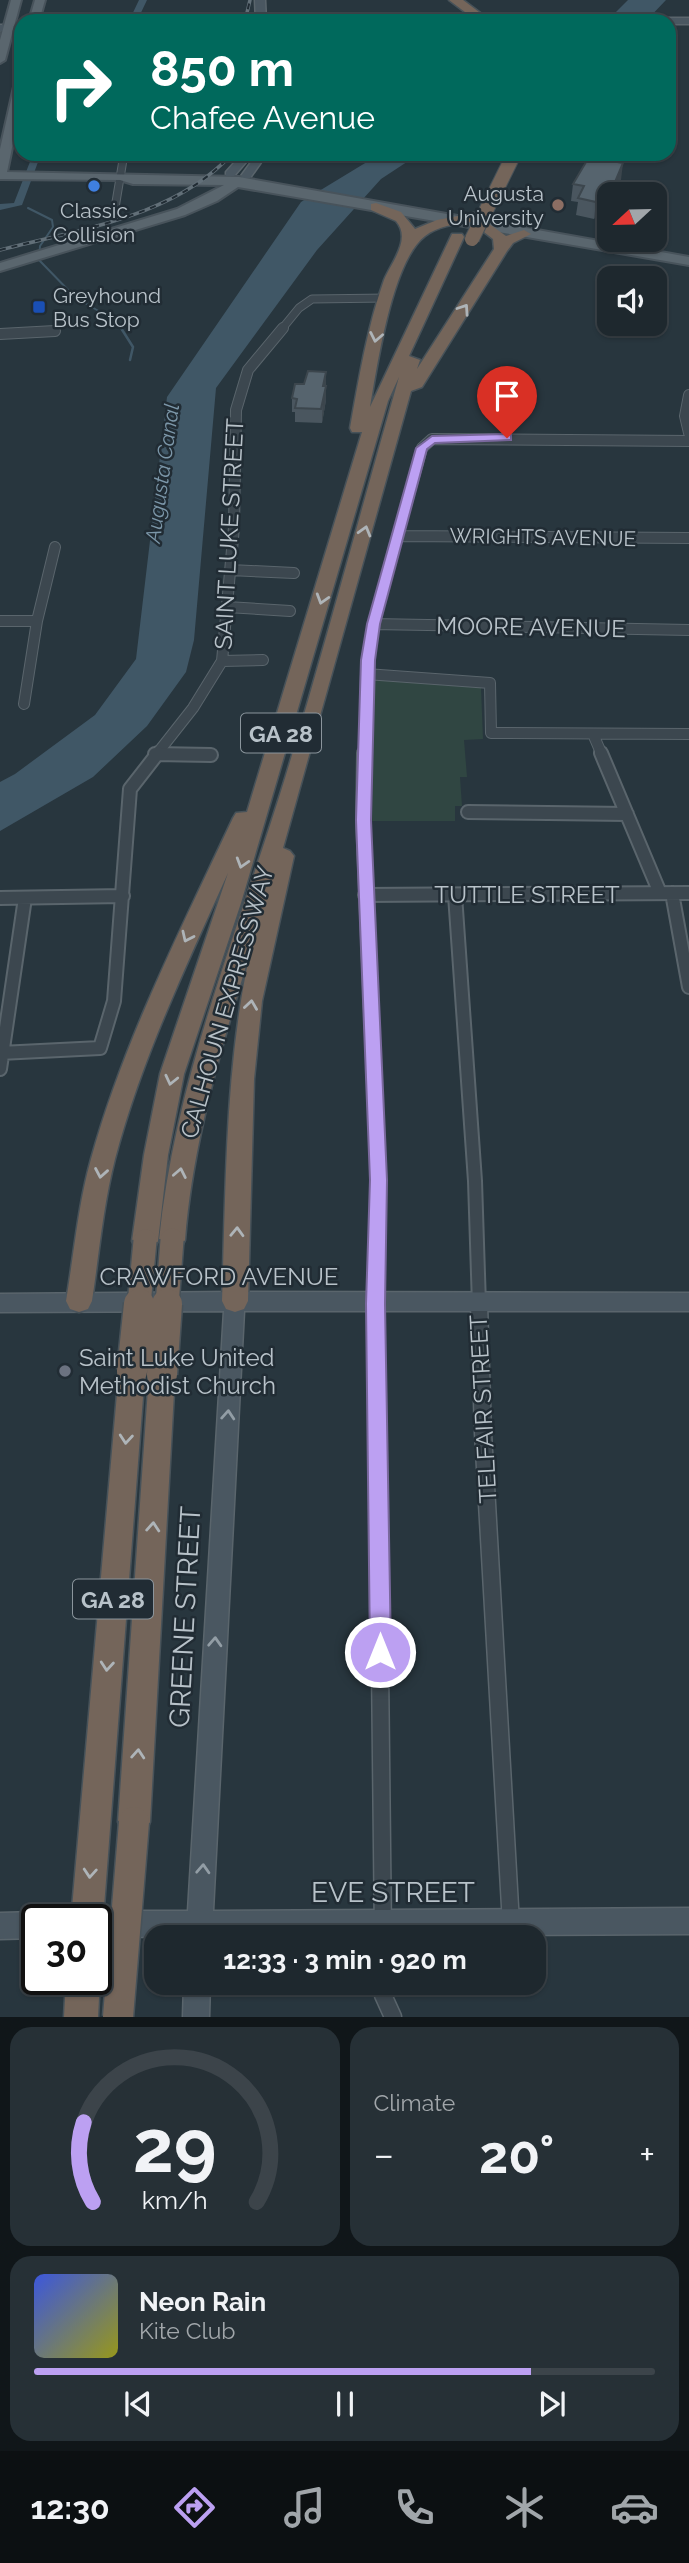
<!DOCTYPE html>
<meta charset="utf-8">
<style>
body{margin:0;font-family:Raleway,sans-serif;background:#263036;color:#f1f3f6;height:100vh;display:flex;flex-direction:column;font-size:26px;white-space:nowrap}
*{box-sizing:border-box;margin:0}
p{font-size:23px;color:#a1a6aa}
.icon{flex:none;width:38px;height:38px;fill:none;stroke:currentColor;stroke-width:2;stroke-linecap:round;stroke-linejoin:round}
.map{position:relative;height:2017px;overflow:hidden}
.panel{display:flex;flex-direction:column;gap:10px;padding:10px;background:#101619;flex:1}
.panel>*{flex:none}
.banner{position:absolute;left:14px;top:14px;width:662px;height:147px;border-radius:21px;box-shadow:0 2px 5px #0004,0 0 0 2px #3c444a;background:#00695c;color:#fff;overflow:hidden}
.needle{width:46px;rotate:248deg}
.fabs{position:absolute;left:597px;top:182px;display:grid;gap:14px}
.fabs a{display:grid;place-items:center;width:70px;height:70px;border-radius:14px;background:#1e282e;box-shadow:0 2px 5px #0004,0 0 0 2px #3c444a;font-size:35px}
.speed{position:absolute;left:21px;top:1904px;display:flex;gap:14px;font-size:35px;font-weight:700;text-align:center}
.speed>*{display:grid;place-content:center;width:91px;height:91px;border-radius:50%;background:#1e282e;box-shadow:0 2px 5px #0004,0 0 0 2px #3c444a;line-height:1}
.speed .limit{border:4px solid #111;border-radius:10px;background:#fff;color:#111}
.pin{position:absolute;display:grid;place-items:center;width:60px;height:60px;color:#fff;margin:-72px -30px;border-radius:50% 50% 50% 0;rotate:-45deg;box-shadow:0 0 7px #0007}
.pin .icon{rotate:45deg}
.me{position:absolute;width:77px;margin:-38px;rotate:0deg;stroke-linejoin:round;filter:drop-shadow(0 0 5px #0008)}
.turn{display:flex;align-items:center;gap:24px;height:147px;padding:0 21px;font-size:32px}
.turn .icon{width:91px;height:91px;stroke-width:2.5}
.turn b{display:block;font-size:49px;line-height:60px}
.big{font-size:52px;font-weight:700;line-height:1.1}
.panel .card{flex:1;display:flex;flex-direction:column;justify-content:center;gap:10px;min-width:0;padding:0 24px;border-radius:21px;background:#263036}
.panel .dial{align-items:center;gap:0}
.dial svg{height:182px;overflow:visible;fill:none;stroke:#3c444a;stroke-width:7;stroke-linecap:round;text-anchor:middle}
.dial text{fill:#f1f3f6;stroke:none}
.song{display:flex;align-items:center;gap:21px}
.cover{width:84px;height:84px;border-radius:10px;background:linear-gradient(135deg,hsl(230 70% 55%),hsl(60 70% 35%))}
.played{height:7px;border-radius:4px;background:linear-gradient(90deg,#bca0f2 80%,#3c444a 80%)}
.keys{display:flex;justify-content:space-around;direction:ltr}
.heat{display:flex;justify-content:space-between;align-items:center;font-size:38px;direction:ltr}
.panel .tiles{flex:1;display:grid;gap:10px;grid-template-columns:1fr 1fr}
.card:last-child{grid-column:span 2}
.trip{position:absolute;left:144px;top:1925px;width:402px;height:70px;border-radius:21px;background:#1e282e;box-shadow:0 2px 5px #0004,0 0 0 2px #3c444a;font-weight:700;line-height:70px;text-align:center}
.dock{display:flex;height:112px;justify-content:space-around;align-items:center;background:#0c1012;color:#a1a6aa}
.dock .icon{width:49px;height:49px}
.dock .on{color:#bca0f2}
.dock b{font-size:32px;color:#f1f3f6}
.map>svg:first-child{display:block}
</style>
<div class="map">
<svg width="689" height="2017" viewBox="0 0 689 2017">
<rect width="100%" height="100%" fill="#28363e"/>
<path fill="#304642" d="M375,680l106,8 2,51 -19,1 3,37h-7l2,29h-7v15h-83z"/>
<path fill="#405766" d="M628,0h38l-20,21h-39z
M380,154h39l-38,25 -64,71 -101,138 -22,252 -8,32 -39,54 -54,51 -93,54v-49l15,-8 80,-59 41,-56 31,-262 134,-195z"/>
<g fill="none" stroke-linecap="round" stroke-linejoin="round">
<path stroke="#405766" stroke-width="2" d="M28,208l24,12 1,7 -13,19 -1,14 36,37 42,25 5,8"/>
<path stroke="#405766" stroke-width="2.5" d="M121,328l12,19 -3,13"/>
<path fill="#405766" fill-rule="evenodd" d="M139,0h8l-10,21h-8z
M33,154h8l-19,51 -22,5v-6l14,-1z"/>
<defs>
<path id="street-far3" d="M114,214l10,-60
M281,330l18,-22 13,-9 75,-1"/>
<path id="street-far2" d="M0,334l55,-3
M689,395l-4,21 4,17
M397,536l292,2
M230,570l64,3
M227,607l63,4
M0,621h37
M373,624l316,6
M222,661l41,-1
M366,674l124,9 1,50 198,1
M24,704l13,-83 18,-74
M593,734l9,21
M155,754l53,1
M156,755l37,-47 29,-47 12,-134 2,-117 12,-40 35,-42
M364,755l2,-81 7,-50 49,-176 10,-9 257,2"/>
<path id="street-far1" d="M364,753l-1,67 15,360 -2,125
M601,753l59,140
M155,754l56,1
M468,812l159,2
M672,893l17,94
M365,895l324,-2
M455,895l20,286 4,124
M0,898l123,-2
M0,1053l100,-5 14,-47 16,-212 28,-36
M0,1069l25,-171"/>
<path id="street" d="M376,1304l7,633
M479,1304l4,129 28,491
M383,1983v12l10,22"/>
<path id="secondary" d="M255,0h10l1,21h-10z
M668,18h21v6h-21v-3h-5z
M0,25h21v6h-21z
M242,154h11l-19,22h-8v-4z
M257,154h10l-17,24h-8l-1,-2z
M235,1292l454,1v18h-445l-31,600 476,-3v26l-593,3v-17h-11l2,-5 9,-4h92l36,-600 -224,1v-18z
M37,1912l10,8h-10v18l-37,1v-26z
M184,1983h26l-1,34h-26z"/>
<path id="primary" d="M11,0h10l-16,60 -5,3v-23z
M35,0h10l-6,21h-10z
M21,75v29l-14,68 232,5 450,80v8l-451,-78 -21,14 -32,14 -185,56v-8l177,-54 47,-24 -91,-1 -13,-4 -120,-1v-30l16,-71z"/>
<path id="highway" d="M449,0h14l28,21h-14z
M376,203l25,9 14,17 22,-9 37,-7 32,23 18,-6 7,4 -18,9 -6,8 -85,136 -11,4 -128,457 7,3 4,5 -32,145 -8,78 -6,222 -4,8 -9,3 -9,-3 -4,-8c4,-116 3,-234 28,-348 -29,95 -57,188 -65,287l-4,8 -9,3 -9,-3 -4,-8c16,-161 80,-311 127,-465 40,-132 75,-265 113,-398l-11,24 -147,502 -57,171 -16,81 -10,86 -4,8 -9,3 -9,-3 -4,-8 12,-86 16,-81 68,-201c-42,93 -87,187 -113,286 -12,47 -16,95 -23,142l-4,8 -9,3 -9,-3 -4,-8c8,-47 12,-96 25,-142 33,-119 90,-230 142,-341l3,-5 11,-1 115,-380h-10l-2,-4c9,-50 17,-100 34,-148 7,-17 28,-41 12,-59l-25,-11v-6zM471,222l22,17 1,10 -77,120 3,-9 -11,-4 55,-119 -2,-3h-10l-82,173c7,-41 22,-146 55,-171 13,-10 30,-12 46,-14z
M132,1359l9,3 4,9 -42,549 -7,12v-12h-25l48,-549 4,-9z
M162,1362l9,3 4,9 -25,448 -5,11 -11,5 -11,-5 -5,-11 31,-448 4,-9z
M96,1971l4,8 -2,38h-34l2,-38h30z"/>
</defs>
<use href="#street-far3" stroke="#5a656c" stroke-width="9"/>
<use href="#street-far2" stroke="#5a656c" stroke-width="12"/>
<use href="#street-far1" stroke="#5a656c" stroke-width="16"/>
<use href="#street" stroke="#5a656c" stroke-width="19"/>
<use href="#secondary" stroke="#5a656c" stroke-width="3"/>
<use href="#primary" stroke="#48535b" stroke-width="4"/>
<use href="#highway" stroke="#475259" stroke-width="3"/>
<use href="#street-far3" stroke="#3c474f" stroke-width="7"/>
<use href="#street-far2" stroke="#3c474f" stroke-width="10"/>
<use href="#street-far1" stroke="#3c474f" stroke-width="12"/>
<use href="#street" stroke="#3c474f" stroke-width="16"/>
<use href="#secondary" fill="#4a5761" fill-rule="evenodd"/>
<use href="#primary" fill="#5a666e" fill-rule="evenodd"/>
<use href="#highway" fill="#74655a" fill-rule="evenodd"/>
<defs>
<path id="rail" d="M245,21l5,-21
M0,250c80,-21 174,-33 232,-96"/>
</defs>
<use href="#rail" stroke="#626f78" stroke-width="3.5"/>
<use href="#rail" stroke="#212c34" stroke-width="2" stroke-dasharray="6" stroke-linecap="butt"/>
<defs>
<path id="highway-bridge-far2" d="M472,239l42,-85"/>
<path id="highway-bridge-far1" d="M139,1305l6,-64
M167,1305l5,-65"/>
<path id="highway-bridge" d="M132,1371l7,-67
M162,1374l5,-70
M118,2017l16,-195"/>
</defs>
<use href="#highway-bridge-far2" stroke="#475259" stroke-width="16" stroke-linecap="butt"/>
<use href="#highway-bridge-far1" stroke="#475259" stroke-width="26" stroke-linecap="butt"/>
<use href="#highway-bridge" stroke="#475259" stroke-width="33" stroke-linecap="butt"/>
<use href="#highway-bridge-far2" stroke="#74655a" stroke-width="14"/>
<use href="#highway-bridge-far1" stroke="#74655a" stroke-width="23"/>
<use href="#highway-bridge" stroke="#74655a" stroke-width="30"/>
</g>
<path fill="#4a565f" d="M621,180l-15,37 -10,-2 -2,4 -18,-4 2,-13 -7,-1 2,-17z
M326,372v28l-4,23 -27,-1v-10h-3v-14l12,-14z"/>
<path fill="#3c464d" d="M623,163l-2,17 -6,14h-5z
M609,197v12l-3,8 2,-17z
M598,198l-2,17 -2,4 2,-17z
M326,372v28l-4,23 1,-37z"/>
<path fill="#56646e" stroke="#3c464d" stroke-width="2" d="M589,157l34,6 -13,31h-1l-1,6 -10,-2 -2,4 -18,-4 6,-12 -11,-2z
M308,371l18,1 -3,14h3l-5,23 -26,-1 2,-9 -5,-1 3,-14h9z"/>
<defs><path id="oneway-chevron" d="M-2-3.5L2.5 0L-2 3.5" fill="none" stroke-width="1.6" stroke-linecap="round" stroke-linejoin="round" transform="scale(1.75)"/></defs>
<g stroke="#aeb4b8">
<use href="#oneway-chevron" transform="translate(464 309) rotate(-56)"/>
<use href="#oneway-chevron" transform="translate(376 337) rotate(101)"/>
<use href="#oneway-chevron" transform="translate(365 531) rotate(-74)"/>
<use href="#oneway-chevron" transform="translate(322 599) rotate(107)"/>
<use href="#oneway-chevron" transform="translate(242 863) rotate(107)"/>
<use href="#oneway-chevron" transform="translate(187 937) rotate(115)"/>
<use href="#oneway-chevron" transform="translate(251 1005) rotate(-82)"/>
<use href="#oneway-chevron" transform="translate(171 1080) rotate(103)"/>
<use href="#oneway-chevron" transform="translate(101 1173) rotate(100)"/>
<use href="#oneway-chevron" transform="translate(180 1173) rotate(-79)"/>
<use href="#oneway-chevron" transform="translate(237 1232) rotate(-88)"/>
<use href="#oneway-chevron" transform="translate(126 1439) rotate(95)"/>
<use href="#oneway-chevron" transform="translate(153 1527) rotate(-86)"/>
<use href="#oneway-chevron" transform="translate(107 1666) rotate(95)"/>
<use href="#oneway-chevron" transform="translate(138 1754) rotate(-86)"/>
<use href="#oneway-chevron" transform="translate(90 1873) rotate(94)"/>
</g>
<g stroke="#929da5">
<use href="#oneway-chevron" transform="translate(228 1415) rotate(-86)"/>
<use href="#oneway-chevron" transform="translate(215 1642) rotate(-87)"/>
<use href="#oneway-chevron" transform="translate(203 1869) rotate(-87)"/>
</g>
<path fill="#bca0f2" stroke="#7a689d" stroke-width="2" d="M507,434l4,1v5l-76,3 -8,6 -47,175 -5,36 -4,160 16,360 -2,124 6,348 -3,7 -8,3 -7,-3 -3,-7 -4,-348 4,-124 -14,-360 5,-160 6,-36 49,-176 16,-12z"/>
<circle fill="#3f7fe0" stroke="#212c34" stroke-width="2.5" cx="94" cy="186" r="7"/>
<circle fill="#8d6e63" stroke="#212c34" stroke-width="2.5" cx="558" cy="205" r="7"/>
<rect fill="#1a4fb4" stroke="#212c34" stroke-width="2.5" x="32" y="300" width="14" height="14" rx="3.5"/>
<circle fill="#6b7280" stroke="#212c34" stroke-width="2.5" cx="65" cy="1371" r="7"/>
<g text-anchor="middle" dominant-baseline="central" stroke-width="5" stroke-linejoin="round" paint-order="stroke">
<g font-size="21" fill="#b8c2c9" stroke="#212c34" text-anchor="end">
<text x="544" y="193">Augusta<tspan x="544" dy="24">University</tspan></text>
<text x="94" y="210" text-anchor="middle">Classic<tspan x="94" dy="24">Collision</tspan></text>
<text x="53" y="295" text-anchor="start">Greyhound<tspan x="53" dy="24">Bus Stop</tspan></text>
</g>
<g font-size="21" font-style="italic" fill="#7c97a9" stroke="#212c34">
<text transform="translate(162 473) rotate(-82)">Augusta Canal</text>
</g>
<g font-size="21" fill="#b8c2c9" stroke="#212c34">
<text transform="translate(543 537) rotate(1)">WRIGHTS AVENUE</text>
</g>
<g fill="#212c34" stroke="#8b959c" stroke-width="2">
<rect x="241" y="713.5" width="80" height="39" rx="5"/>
<rect x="73" y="1579.5" width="80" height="39" rx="5"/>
</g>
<g font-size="23" font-weight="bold" fill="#b8c2c9">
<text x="281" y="733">GA 28</text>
<text x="113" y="1599">GA 28</text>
</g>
<g font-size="24" fill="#b8c2c9" stroke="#212c34">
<text transform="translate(229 534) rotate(-87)">SAINT LUKE STREET</text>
<text transform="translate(531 627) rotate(1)">MOORE AVENUE</text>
<text x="527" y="894">TUTTLE STREET</text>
<text transform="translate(227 1002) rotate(-74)">CALHOUN EXPRESSWAY</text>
<text x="219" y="1276">CRAWFORD AVENUE</text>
<text transform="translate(483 1409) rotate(-93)">TELFAIR STREET</text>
</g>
<g font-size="24" fill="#b8c2c9" stroke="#212c34" text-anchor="start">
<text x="79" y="1357">Saint Luke United<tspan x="79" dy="28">Methodist Church</tspan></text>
</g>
<g font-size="28" fill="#b8c2c9" stroke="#212c34">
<text transform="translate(185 1617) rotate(-87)">GREENE STREET</text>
<text x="393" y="1892">EVE STREET</text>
</g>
</g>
</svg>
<div class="fabs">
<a><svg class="needle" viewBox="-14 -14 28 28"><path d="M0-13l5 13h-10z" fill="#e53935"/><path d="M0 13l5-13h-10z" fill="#a1a6aa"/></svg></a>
<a><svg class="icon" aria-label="sound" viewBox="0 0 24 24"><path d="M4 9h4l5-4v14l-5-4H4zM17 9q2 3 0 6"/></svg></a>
</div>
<div class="speed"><div class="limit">30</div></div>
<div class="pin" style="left:507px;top:438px;background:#d93025"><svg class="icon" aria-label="arrive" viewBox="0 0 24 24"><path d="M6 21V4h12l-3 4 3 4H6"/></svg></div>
<svg class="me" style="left:380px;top:1652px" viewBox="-20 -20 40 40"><circle r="17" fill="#bca0f2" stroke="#fff" stroke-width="3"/><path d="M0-11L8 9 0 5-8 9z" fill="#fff"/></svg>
<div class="trip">12:33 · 3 min · 920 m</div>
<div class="banner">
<div class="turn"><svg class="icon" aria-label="right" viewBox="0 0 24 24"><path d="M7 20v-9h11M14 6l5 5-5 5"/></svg><div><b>850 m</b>Chafee Avenue</div></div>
</div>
</div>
<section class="panel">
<div class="tiles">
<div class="card dial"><svg viewBox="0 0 100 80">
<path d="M14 69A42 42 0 1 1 86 69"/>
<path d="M14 69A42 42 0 0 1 10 34" stroke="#bca0f2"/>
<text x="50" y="56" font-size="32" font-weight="700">29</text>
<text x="50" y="72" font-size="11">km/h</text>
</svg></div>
<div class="card"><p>Climate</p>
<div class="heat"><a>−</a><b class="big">20°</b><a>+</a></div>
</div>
<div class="card">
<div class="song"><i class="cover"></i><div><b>Neon Rain</b><p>Kite Club</p></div></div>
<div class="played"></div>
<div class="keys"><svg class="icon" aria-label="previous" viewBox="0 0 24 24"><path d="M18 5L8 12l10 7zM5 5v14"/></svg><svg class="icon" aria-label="pause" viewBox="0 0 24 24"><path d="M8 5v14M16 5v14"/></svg><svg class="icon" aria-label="next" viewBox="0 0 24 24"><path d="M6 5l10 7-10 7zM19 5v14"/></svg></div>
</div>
</div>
</section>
<nav class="dock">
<b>12:30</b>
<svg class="icon on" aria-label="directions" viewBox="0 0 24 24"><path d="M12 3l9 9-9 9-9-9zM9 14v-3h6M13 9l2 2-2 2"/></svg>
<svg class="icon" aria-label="music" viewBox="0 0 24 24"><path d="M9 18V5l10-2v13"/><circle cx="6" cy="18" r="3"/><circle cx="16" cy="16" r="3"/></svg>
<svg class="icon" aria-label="phone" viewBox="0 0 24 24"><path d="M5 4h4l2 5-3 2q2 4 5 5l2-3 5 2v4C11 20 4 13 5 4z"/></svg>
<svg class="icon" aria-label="climate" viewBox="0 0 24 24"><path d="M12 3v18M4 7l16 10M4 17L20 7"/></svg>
<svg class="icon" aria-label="car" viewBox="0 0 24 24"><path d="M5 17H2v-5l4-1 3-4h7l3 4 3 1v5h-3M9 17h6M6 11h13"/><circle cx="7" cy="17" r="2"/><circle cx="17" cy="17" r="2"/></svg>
</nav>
